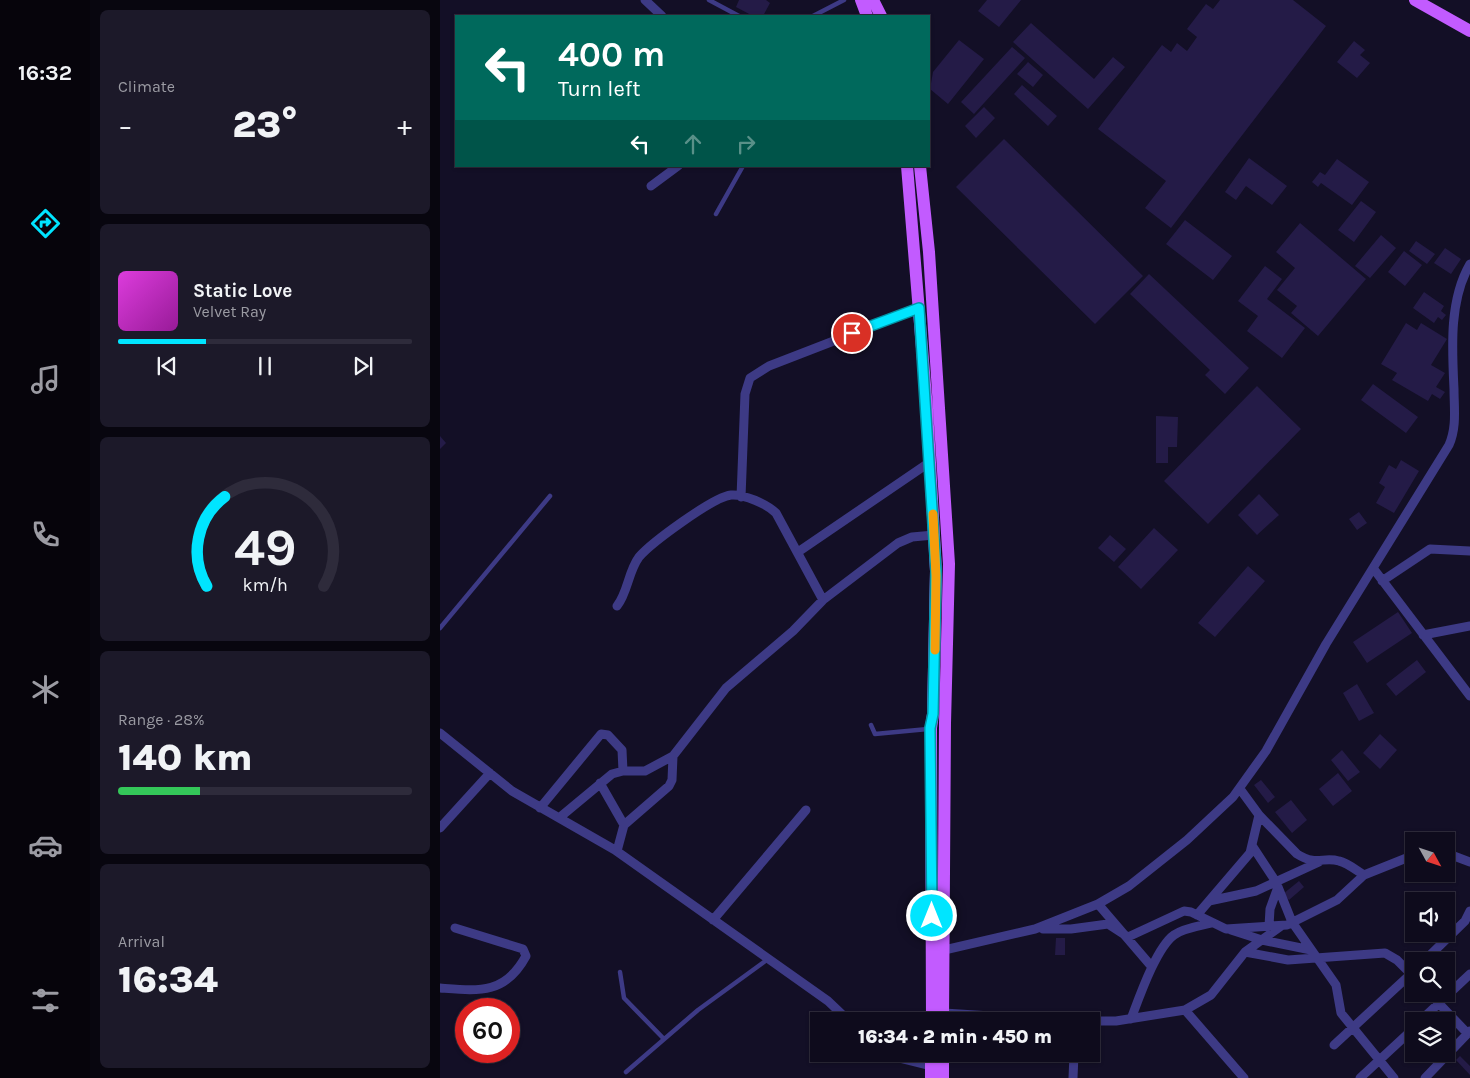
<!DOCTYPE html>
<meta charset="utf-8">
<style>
body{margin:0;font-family:Karla,sans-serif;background:#1c1929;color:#f1f3f6;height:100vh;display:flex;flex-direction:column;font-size:19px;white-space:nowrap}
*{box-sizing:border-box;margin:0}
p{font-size:16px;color:#9b9ba3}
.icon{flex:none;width:28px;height:28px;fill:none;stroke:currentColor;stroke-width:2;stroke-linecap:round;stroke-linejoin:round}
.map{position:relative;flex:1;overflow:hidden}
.drawer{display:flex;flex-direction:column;gap:10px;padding:10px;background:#08060f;width:350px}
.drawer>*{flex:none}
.guide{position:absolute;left:15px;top:15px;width:475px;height:152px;border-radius:0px;box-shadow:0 1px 4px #0004,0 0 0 1px #2e2b3b;background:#00695c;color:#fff;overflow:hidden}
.needle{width:32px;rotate:130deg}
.fabs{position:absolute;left:965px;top:832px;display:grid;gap:10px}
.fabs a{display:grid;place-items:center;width:50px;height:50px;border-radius:0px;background:#0e0b1c;box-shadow:0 1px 4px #0004,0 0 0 1px #2e2b3b;font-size:25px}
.speed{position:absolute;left:15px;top:998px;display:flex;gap:10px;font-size:25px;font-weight:700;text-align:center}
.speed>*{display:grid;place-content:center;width:65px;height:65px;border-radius:50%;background:#0e0b1c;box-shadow:0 1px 4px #0004,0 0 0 1px #2e2b3b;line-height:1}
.speed .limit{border:8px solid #d22;background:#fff;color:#111}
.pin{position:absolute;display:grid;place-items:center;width:42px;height:42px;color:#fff;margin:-21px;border:2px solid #fff;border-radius:50%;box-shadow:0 1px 5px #0007}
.me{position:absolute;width:55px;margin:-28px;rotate:0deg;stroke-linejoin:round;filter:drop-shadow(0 0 4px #0008)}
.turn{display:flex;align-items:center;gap:18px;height:105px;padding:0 20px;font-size:22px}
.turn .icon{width:65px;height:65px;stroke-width:2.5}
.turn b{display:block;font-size:35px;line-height:42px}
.lanes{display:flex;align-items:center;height:48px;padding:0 20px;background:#0003;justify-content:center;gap:25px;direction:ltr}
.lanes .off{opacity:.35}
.big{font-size:38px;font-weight:800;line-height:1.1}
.drawer .card{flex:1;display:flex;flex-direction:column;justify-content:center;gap:8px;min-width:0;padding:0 18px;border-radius:8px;background:#1c1929}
.drawer .dial{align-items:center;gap:0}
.dial svg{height:130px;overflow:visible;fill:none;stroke:#2e2b3b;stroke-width:7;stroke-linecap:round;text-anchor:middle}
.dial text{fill:#f1f3f6;stroke:none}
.song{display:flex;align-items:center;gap:15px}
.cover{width:60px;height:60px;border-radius:8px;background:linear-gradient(135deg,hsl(300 70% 55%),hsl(300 70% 35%))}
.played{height:5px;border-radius:2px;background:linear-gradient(90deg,#00e5ff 30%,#2e2b3b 30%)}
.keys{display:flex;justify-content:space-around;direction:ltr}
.heat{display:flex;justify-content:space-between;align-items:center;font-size:28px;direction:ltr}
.charge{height:8px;border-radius:4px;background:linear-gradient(90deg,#34c759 28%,#2e2b3b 0)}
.trip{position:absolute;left:370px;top:1012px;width:290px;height:50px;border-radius:0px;background:#0e0b1c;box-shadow:0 1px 4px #0004,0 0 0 1px #2e2b3b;font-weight:800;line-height:50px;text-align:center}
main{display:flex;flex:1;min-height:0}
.menu{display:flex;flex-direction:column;width:90px;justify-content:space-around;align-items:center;background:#06040b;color:#9b9ba3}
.menu .icon{width:35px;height:35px}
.menu .active{color:#00e5ff}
.menu b{font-size:22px;color:#f1f3f6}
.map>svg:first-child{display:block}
</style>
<main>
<nav class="menu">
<b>16:32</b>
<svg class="icon active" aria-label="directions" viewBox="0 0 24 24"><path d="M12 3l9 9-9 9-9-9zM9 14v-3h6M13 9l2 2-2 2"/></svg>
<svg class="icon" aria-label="music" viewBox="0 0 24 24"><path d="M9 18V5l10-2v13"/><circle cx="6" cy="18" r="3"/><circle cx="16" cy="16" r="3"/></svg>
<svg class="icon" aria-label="phone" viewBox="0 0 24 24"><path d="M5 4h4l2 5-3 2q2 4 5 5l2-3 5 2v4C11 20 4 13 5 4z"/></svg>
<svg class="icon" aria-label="climate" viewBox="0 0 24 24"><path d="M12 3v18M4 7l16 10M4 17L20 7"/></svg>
<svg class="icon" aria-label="car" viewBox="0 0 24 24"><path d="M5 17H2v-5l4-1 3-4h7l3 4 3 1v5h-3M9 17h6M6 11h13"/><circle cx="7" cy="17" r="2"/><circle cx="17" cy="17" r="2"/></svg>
<svg class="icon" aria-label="filters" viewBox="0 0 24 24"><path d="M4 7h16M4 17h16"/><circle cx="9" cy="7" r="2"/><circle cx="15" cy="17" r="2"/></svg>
</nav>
<section class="drawer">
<div class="card"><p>Climate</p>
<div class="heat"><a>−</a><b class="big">23°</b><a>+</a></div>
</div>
<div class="card">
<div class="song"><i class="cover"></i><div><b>Static Love</b><p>Velvet Ray</p></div></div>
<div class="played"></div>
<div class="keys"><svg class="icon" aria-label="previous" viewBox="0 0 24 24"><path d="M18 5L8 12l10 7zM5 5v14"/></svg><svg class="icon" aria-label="pause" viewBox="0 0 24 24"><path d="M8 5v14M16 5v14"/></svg><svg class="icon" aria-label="next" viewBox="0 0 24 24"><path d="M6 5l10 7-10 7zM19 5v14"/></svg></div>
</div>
<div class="card dial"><svg viewBox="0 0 100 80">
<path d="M14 69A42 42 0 1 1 86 69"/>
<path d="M14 69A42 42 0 0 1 25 14" stroke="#00e5ff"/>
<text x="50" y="56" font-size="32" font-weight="700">49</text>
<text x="50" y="72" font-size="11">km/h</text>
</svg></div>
<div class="card"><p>Range · 28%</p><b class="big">140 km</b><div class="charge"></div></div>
<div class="card"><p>Arrival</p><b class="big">16:34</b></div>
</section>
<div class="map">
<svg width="1030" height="1078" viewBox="0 0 1030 1078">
<rect width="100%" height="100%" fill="#130f26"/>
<path fill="#241b47" d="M299,0h27l4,3 -7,13h-10l-17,-9z
M547,0h34l-22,27 -21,-16z
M780,0h73l33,26 -155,202 -26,-20 21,-27 -68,-52 64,-84 9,7 6,-9 10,8 10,-14 -10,-8 19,-25 7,5z
M591,23l63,56 19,-22 12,10 -37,42 -75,-67z
M519,40l25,19 -36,45 -18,-15 3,-17z
M914,41l11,9 -5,5 10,8 -13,15 -20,-16z
M572,47l13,11 -51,56 -13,-12z
M588,62l15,13 -10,12 -16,-13z
M582,85l35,31 -9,10 -34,-32z
M544,107l11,11 -19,20 -11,-12z
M564,139l139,137 -48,48 -139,-137z
M809,158l38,28 -15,19 -26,-19 -10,14 -11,-8z
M897,159l32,23 -17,23 -31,-22 -3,4 -6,-5 8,-10 5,3z
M921,201l15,11 -22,30 -16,-12z
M745,220l47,36 -19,24 -47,-36z
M860,223l66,56 -48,57 -27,-23 6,-7 -20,-16 18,-22 -19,-16z
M941,235l15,13 -26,30 -15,-12z
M976,241l19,13 -8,10 -18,-13z
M1005,248l16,11 -10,15 -17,-11z
M964,251l18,14 -17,21 -17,-14z
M825,266l17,13 -15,20 38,29 -23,30 -35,-27 11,-15 -20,-15z
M709,274l100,94 -24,26 -20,-19 5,-5 -80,-76z
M984,292l20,14 -3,5 5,4 -4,5 -4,-3 -4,6 -21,-15z
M966,323l11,7 4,-7 26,16 -16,26 14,8 -9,14 9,5 -5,7 -8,-5 -4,7 -36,-21 5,-7 -16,-9z
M933,384l45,33 -12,16 -45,-33z
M817,386l44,43 -93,95 -44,-43z
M716,416l22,1 -1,30h-9v16h-12z
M0,436l6,7 -6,6z
M961,460l18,11 -25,42 -18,-10 9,-16 -6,-4 10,-18 7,4z
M819,494l20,21 -22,20 -19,-20z
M919,512l8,11 -10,7 -8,-11z
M714,528l24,22 -37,39 -23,-22z
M670,535l16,14 -12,13 -16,-14z
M808,566l17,15 -50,56 -17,-14z
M958,612l14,21 -45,30 -14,-21z
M977,660l9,12 -30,24 -10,-12z
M917,684l17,29 -15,8 -16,-28z
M940,734l17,16 -17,19 -17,-16z
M902,750l18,22 -12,9 -17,-21z
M898,773l14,18 -19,15 -14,-17z
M821,780l14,17 -7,6 -14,-18z
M851,800l16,20 -15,13 -17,-21z
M859,881l5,6 -15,13 -6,-6z
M616,938h9v17h-10z
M1020,1056l10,10v9l-14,-15z"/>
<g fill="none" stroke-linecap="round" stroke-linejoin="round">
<path stroke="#3d3a85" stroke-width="4.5" d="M269,0l30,16
M373,16l31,-16
M276,214l27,-48
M0,628l110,-132
M431,725l4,9 53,-5
M180,972l4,26 40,41
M186,1072l72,-62 70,-51"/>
<path stroke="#3d3a85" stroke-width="9" d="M205,0l17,16
M211,186l27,-20
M301,497l4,-103 5,-16 19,-12 150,-58
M358,552l132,-90
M933,568l97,128
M942,581l48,-32 40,2
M177,606c11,-14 11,-34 22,-49 12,-14 74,-60 92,-62 13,-1 36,9 45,18l47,87
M983,635l47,-9
M0,733l72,58 103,59 213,151 21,20
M160,783l24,42
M100,808l61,-74 7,1 14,15 1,21
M819,815l38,39c21,13 25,2 42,7 9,2 18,10 25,14
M119,818l53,-44 11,-3h22l28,-15
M0,828l50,-55
M813,847l23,35 16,40 44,63 5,28 53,65
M177,851l7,-26 45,-39 3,-6 1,-24 53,-68 67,-57 30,-31 75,-57 14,-6 22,-2
M1006,853l24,9
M769,901l47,-10 63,-29
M658,904l54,63
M757,915l53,-62 9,-38 -19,-26
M273,920l93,-110
M829,926l1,-17 8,-22
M603,929h28l37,-5 20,13 56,-26 7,1 35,17 61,-4 50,-25 27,-25 50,-20
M791,930l31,10 49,10
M500,951l95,-22 63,-25 31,-18 58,-46 46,-43 33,-46 60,-107 123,-199c8,-18 5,-37 5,-56 -2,-41 -5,-89 16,-125
M805,952l43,8 97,-7 12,7 17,17
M984,961l41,-40 5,-10
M0,988c38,3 65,7 86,-32l-3,-7 -68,-21
M990,994l37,39
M745,1010l59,68
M504,1013l126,8
M691,1019c8,-21 25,-71 43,-84 10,-7 26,-9 38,-12
M651,1021h25l69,-11 26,-15 34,-43 36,-26
M980,1021l50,-47
M894,1045l80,-74
M443,1054l52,13
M633,1078l1,-24
M920,1078l54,-50
M985,1078l45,-47"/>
<path stroke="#c25bff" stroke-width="12" d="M421,0l6,16
M433,0l8,16
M975,0l55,31
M467,166l20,243 9,162 -3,143 -2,14 1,293
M480,166l9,86 20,312 -4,159 -2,298
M491,1078v-24
M503,1078v-24"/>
</g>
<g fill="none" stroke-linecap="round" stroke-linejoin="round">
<defs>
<path id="route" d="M412,333l67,-25 17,263 -3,143 -3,14 2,188"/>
</defs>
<use href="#route" stroke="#0095a6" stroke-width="12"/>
<use href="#route" stroke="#00e5ff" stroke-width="9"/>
<path stroke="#f59e0b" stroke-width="9" d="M493,514l3,62 -1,74"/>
</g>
</svg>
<div class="fabs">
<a><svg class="needle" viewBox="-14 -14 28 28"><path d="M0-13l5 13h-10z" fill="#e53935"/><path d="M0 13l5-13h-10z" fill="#9b9ba3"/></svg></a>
<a><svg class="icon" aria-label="sound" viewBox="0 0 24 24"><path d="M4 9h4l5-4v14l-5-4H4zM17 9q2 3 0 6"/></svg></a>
<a><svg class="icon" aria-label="search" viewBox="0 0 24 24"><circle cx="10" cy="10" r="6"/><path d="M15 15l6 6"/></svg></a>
<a><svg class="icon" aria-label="layers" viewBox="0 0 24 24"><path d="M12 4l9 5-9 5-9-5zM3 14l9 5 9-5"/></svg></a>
</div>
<div class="speed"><div class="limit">60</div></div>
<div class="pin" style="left:412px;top:333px;background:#d93025"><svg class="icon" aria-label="arrive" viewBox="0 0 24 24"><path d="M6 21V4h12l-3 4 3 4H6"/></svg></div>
<svg class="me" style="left:492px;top:916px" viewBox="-20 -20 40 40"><circle r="17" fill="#00e5ff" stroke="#fff" stroke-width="3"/><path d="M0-11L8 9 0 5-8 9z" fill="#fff"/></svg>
<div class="trip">16:34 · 2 min · 450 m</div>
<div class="guide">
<div class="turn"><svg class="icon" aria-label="left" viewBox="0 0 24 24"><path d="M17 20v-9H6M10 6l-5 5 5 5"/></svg><div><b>400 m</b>Turn left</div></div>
<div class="lanes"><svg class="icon" aria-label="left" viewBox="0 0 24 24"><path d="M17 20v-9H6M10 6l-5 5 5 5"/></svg><svg class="icon off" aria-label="ahead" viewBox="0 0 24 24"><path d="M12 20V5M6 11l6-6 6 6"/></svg><svg class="icon off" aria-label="right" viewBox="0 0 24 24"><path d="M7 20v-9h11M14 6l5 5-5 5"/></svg></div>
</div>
</div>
</main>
